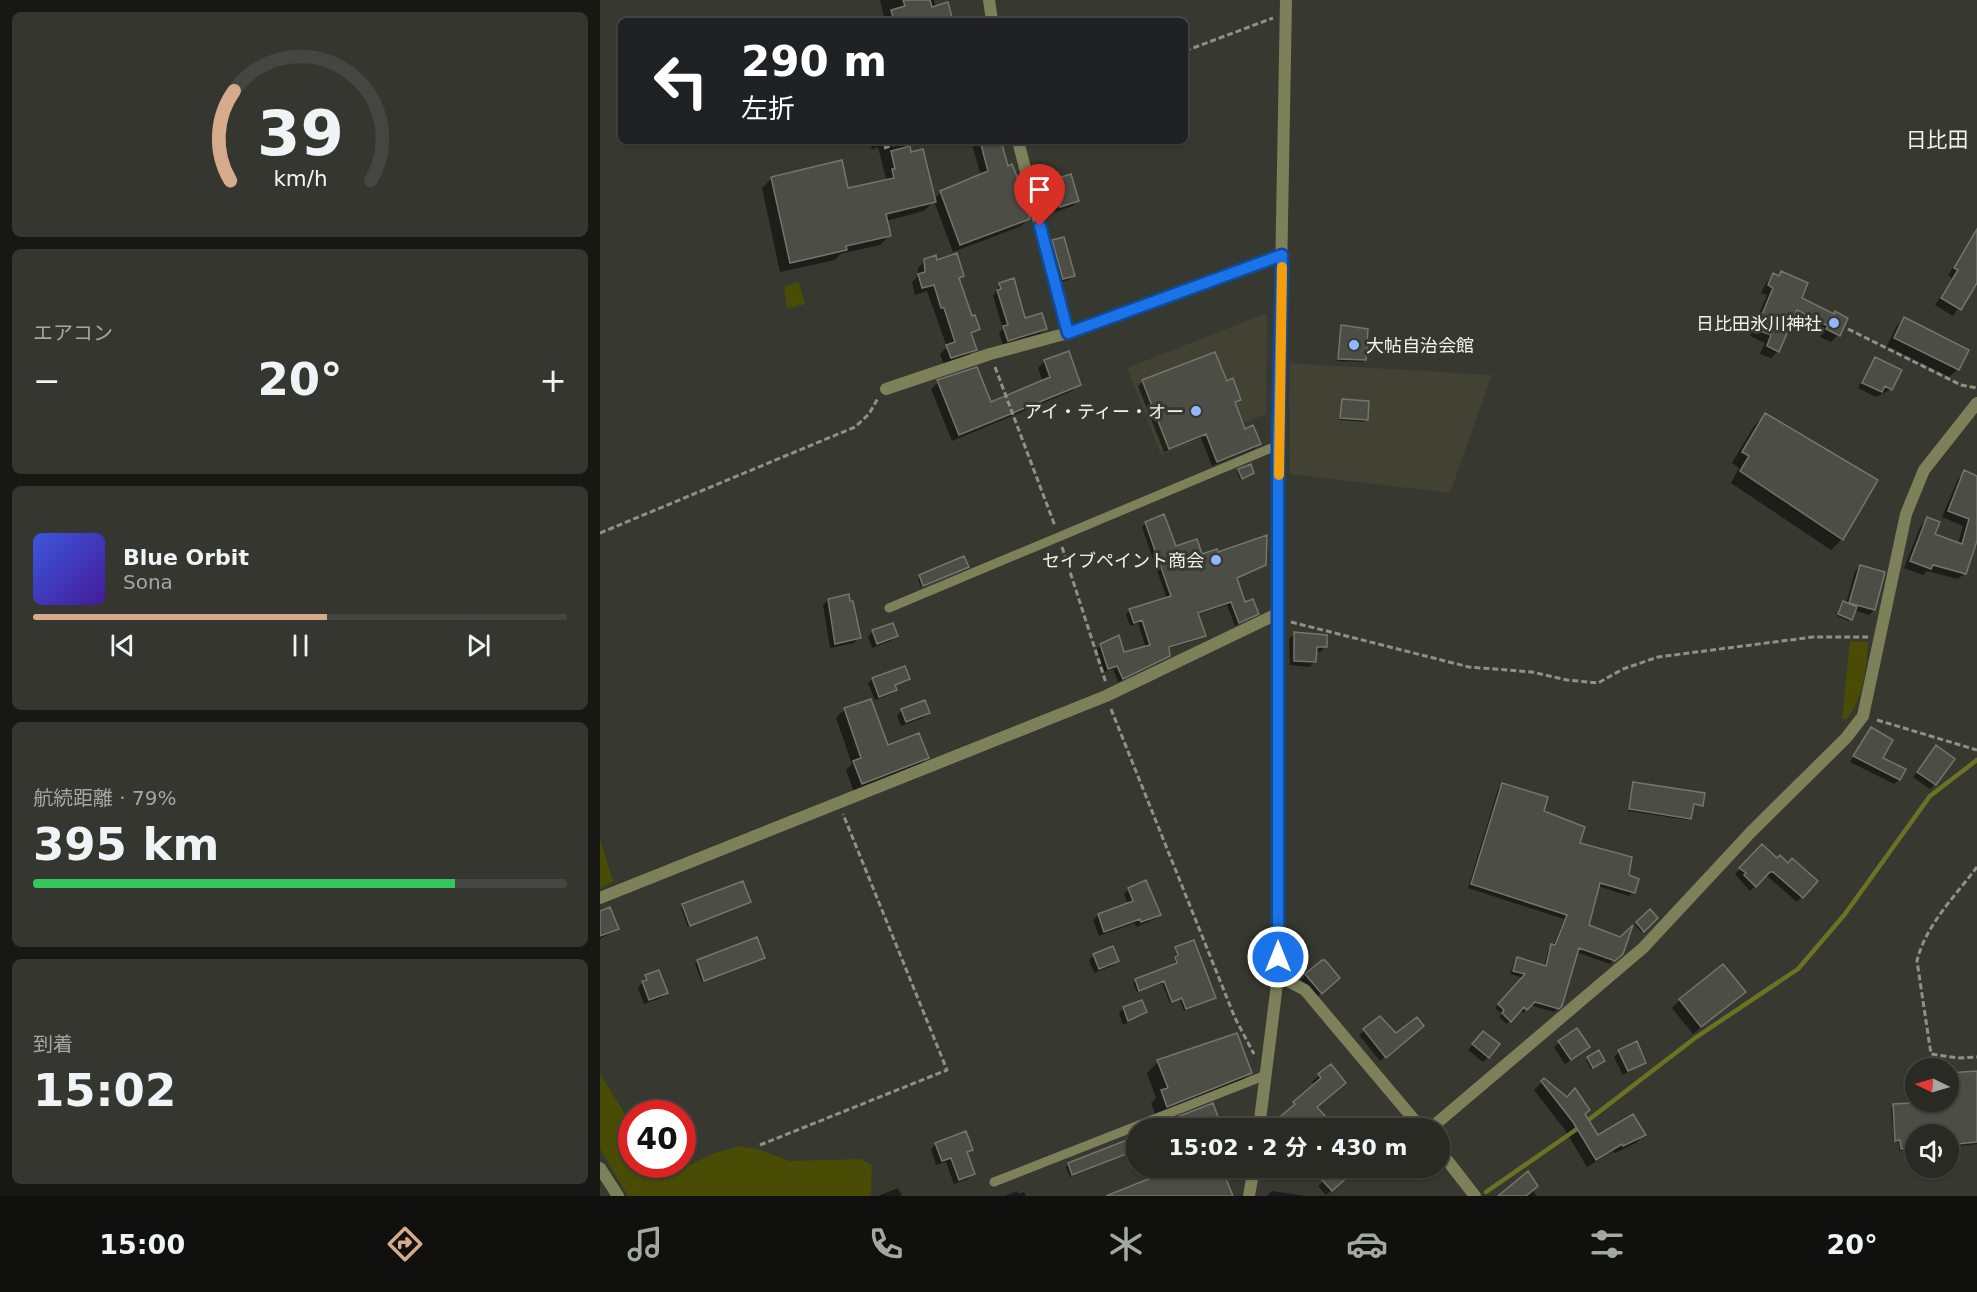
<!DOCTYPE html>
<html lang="ja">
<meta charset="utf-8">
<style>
body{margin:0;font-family:"DejaVu Sans","Noto Sans JP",sans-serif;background:#353630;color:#f1f3f6;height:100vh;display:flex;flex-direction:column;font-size:22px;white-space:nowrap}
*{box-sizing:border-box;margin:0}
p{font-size:20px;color:#a5a7a6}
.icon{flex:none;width:33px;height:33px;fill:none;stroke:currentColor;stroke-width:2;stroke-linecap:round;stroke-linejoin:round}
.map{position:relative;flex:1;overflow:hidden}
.sheet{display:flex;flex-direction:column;gap:12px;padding:12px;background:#171713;width:600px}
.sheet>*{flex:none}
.hud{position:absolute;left:18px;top:18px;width:570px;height:126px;border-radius:9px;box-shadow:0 2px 4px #0004,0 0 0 2px #454641;background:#202124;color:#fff;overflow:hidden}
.needle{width:39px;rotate:275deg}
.controls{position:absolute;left:1305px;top:1058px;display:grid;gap:12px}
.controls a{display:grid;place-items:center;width:54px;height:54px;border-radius:50%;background:#292a23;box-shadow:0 2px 4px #0004,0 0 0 2px #454641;font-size:30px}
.speed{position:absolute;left:18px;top:1100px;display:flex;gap:12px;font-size:30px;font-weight:700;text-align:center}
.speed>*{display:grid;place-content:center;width:78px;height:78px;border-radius:50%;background:#292a23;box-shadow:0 2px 4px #0004,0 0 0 2px #454641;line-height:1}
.speed .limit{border:9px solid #d22;background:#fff;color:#111}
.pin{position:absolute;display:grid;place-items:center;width:51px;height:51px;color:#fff;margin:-62px -26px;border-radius:50% 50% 50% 0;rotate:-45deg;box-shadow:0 0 6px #0007}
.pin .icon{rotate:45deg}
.me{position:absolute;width:66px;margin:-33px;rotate:0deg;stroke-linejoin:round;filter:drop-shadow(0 0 4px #0008)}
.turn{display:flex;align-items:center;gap:21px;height:126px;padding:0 24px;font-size:27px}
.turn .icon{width:78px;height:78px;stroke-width:2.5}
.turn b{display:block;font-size:42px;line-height:51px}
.big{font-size:45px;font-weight:700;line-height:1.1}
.sheet .tile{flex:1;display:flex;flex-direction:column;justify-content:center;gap:9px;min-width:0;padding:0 21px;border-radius:9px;background:#353630}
.sheet .dial{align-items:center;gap:0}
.dial svg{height:156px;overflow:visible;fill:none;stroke:#454641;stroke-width:7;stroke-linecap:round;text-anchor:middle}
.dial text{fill:#f1f3f6;stroke:none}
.song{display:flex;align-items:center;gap:18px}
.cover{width:72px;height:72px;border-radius:9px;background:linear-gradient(135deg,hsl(230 70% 55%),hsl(260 70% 35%))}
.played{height:6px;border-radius:3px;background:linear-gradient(90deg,#d6ab8b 55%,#454641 55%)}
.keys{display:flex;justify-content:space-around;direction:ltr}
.heat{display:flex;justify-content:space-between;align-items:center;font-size:33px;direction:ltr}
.charge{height:9px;border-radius:4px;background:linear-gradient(90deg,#34c759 79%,#454641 0)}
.trip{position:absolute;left:526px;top:1118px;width:324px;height:60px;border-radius:30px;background:#292a23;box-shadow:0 2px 4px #0004,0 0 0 2px #454641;font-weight:700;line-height:60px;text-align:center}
.dock{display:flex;height:96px;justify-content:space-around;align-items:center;background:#10110e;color:#a5a7a6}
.dock .icon{width:42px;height:42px}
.dock .current{color:#d6ab8b}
.dock b{font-size:27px;color:#f1f3f6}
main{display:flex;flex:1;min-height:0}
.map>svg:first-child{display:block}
</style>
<main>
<section class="sheet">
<div class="tile dial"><svg viewBox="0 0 100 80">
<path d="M14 69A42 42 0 1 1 86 69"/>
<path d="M14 69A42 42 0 0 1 16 23" stroke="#d6ab8b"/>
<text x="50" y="56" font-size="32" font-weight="700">39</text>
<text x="50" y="72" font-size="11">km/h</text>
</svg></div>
<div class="tile"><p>エアコン</p>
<div class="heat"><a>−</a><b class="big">20°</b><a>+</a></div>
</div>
<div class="tile">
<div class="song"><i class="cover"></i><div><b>Blue Orbit</b><p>Sona</p></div></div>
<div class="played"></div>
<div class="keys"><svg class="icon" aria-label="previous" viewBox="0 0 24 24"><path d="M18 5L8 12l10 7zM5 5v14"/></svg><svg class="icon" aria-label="pause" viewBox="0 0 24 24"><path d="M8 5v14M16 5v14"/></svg><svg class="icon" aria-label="next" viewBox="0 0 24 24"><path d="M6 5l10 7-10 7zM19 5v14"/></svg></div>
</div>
<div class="tile"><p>航続距離 · 79%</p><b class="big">395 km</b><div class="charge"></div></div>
<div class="tile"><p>到着</p><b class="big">15:02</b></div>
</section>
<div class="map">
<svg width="1377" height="1196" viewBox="0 0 1377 1196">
<rect width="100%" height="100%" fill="#37382f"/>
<path fill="#414234" d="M667,313l-1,101 -105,41 -34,-87z
M689,363l203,12 -42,118 -160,-19z"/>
<path fill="#484c05" d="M199,282l6,22 -18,5 -3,-22z
M1250,641l18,1c-2,27 -4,55 -21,77h-5z
M0,838l13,44 -13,6z
M0,1074l31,49 1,41 56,2 24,-12 27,-8 18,3 33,12 70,-2 12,6 -1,31h-243l-28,-47z"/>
<path fill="#0007" d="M280,0h54l2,7 16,14h-67z
M248,141h18l-17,4z
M269,141h38l27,58 7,-7 40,-16 -10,-35h28l8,27 21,51 -7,7 -68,26 -19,-51 -10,10 -38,10 4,14 -10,10 -40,9 -5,6 -55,12 -18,-84 10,-10 75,12 36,-9 3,-3 -8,-31 -6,2z
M452,181l26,20 -5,5 -18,6 -8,-26z
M1375,234l2,46 -24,36 -18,-11 17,-27 -4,-3z
M453,242l20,33 -5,5 -10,3 -10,-36z
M325,261l11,1 26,14 -4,4 13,38 7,10 -7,7 4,14 -7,7 -24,9 -4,-11 7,-7 -20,-56 -12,4 -3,-13 6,-6v-8z
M1181,273l19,26 38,36 -7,7 -11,-5 2,-3 -30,-15 -14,32 -7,7 -11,-4 5,-11 -15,-7 17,-41 -6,-2 5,-10 7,-8 4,2z
M400,284l24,35 22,9 -5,5 -38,12 -4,-12 4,-4 -10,-33z
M1304,319l54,50 -9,8 -62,-31 9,-19z
M742,327l23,33 -3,2 -25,-1z
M1275,358l16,31 -15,8 -18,-9z
M445,361l34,23 -7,7 -120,50 -21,-52 7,-7 52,22 53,-22 -5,-14z
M543,381l83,1 13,17 -5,6 10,26 15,13 -5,5 -42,17 -11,-28 -37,14 -26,-66z
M743,401l23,19 -2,2 -25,-2z
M1165,415l111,65 -34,59 -11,11 -100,-67 8,-15 -7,-5 22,-37z
M639,470l14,3 -13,7 -3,-8z
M1365,472l12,5v56l-12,40 -7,6 -31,-8 -4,4 -19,-7 17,-43 7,-6 6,16 24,9 5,-18 -21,-9 16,-38z
M546,523l29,25 26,8 17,-2 47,10 -29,16 8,24 13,9 -22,13 -8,-21 -30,10 7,20 -4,4 -32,10v7l-4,4 -46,22 -5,-13 -9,3 -7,-23 4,-4 22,9 23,-6 -8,-25 -8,3 -4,-12 4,-4 37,-11 -25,-72z
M1260,566l14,44 -5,5 -15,-5 -5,11 -12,-5 4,-11 5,-1 9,-33z
M367,567l-46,20 -3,-8 2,-3z
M228,600l31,37 -5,6 -24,5 -7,-43z
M273,631l23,5 -5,5 -19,7 -4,-11z
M694,634l31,13 -5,5h-5l-1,10 -5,5 -19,-2 -1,-26z
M273,679h35l-14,7 1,3 -4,5 -16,6 -7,-17z
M270,701l17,46 40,11 -8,8 -65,26 -8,-22 6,-6 -16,-46 8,-8z
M302,710l26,3 -5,5 -22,8 -4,-11z
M1271,729l10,29 18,22 -5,4 -44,-22z
M1336,747l-1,37 -5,5 -17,-12z
M1033,784l68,21 -9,1 -4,14 -60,-9z
M902,785l40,27 36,32 49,33 6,15 -4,4 -31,-10 -11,40 34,27 -11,11 -34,-12 -15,53 -7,7 -24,-7 -7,8 -3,-3 -13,14 -8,-7 3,-3 -7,-6 28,-30 -13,-4 4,-12 4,-3 26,8 4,-17 5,-4 11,-27 -96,-31 30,-99z
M1162,846l15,14 39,21 -19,21 -29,-25h-4l-14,14 -15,-17z
M529,889l31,25 -5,5 -19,8 -1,-4 -36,13 -6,-16 5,-5 30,-10 -4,-11z
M149,902l-61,25 -7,-19 2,-2z
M1049,911l7,7 -15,14 -6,-7z
M0,912l17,17 -17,10z
M156,939l7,19 -2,2 -59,22 -7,-18 2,-2z
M576,948l39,50 -2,2 -29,11 -4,-12 -10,4 -8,-20 -25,9 -4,-9 2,-2 40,-16z
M494,955l23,6 -5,5 -18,7 -5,-13z
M706,975l32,3 -22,20 -15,-18z
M46,977l20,16 -5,5 -17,6 -6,-16z
M1080,1000h56l-43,34 -21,-26z
M524,1008l21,4 -22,13 -4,-12z
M779,1018l17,17 22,-4 -38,30 -21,-26z
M977,1030l6,22 -18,12 -11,-17z
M878,1038l10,19 -5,5 -15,-12z
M1019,1052l25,10 -21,13 -9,-18z
M988,1058l13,5 -10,6 -5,-9z
M558,1062l92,11 -11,11 -83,32 -5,-13 5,-5 -9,-25z
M730,1066l-14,41 18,21h-65l46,-43 -3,-3z
M1377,1072v72l-29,3v-13h-32v15l-17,2v-9h-5l-3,-35 57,-6z
M944,1080l39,34 14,23 47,-2 -8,8 -21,10 -2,-2 -26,16 -22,-37 -31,-40z
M573,1120l47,8h-57l8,-3z
M537,1138v13l-67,26 -4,-10 3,-3z
M336,1144l35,5 -4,5 7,20 -6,5 -14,5 -8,-22 -10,3 -5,-16z
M677,1167h12l-7,6z
M740,1167h8l-1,10 -21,18 -8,-9z
M785,1167h16l-10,8z
M298,1188l4,8h-24z
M932,1190l5,6h-37z
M417,1191l2,3 5,-2 2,4h-21z
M672,1191l33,5h-38z"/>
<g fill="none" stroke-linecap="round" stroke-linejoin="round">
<path stroke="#6d7124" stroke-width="4.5" d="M886,1192l88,-61 121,-93 103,-69 47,-55 85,-118 47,-36"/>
</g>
<path fill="#4c4d44" stroke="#74756b" stroke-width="1.5" d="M303,0h27l2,7 16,-5 5,19h-59l-3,-11 14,-4z
M380,141h21l7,25 4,-2 11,27 7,28 -70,26 -20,-54 48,-20z
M310,146l1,6 12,-3 13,53 -50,12 5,22 -45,10 1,4 -57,13 -19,-86 71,-17 6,28 46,-10 -2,-9h3l-4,-18z
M471,174l8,27 -19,6 -8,-27z
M1377,229v54l-16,27 -20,-12 17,-28 -4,-2z
M464,237l11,39 -12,3 -11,-39z
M357,253l7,23 -5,2 13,38 3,-1 5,14 -9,4 6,17 -26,8 -5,-13 9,-3 -11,-34h-3l-7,-23 -12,3 -4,-14 7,-2 -1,-13 12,-4 1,5z
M1181,271l27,12 -6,15 32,16 1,-3 13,7 -8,18 -14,-7 2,-3 -31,-16 -18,42 -12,-6 4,-11 -15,-6 17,-41 -5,-3 5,-12 6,3z
M414,278l11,40 17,-5 5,16 -39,12 -5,-15 5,-1 -11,-35 4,-1 -2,-6z
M1304,317l65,33 -10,20 -65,-32z
M741,325l27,4 -2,31 -28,-1z
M469,351l12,34 -122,50 -22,-55 40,-13 14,35 59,-25 -6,-17z
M615,352l12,29 6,-3 8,22 -6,2 10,27 8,-4 8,19 -44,18 -11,-28 -37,15 -27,-69z
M1275,357l27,13 -10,20 -7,-4 -3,6 -20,-9z
M742,399l27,2 -1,19 -28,-2z
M1165,413l113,67 -35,60 -103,-69 9,-15 -7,-4z
M651,464l3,9 -12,6 -4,-10z
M1364,470l13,6v65l-11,33 -33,-9 -2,4 -21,-8 17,-44 13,5 -5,12 27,10 7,-25 -21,-8z
M564,514l12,32 21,-7 5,15 15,-5 1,3 49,-17 -1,30 -29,13 8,24 8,-3 6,15 -20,9 -8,-21 -33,11 8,23 -37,11 1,9 -47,23 -6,-13 -9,3 -8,-25 19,-9 5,17 26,-7 -8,-25 -8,3 -5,-14 42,-13 -26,-74z
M364,556l5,11 -46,19 -4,-11z
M1260,565l25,7 -10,38 -26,-7z
M249,594l1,7h3l8,37 -26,6 -7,-45z
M1243,601l14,6 -5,13 -14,-6z
M293,623l5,13 -21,8 -5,-14z
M694,632l33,3v12h-10l-1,15 -22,-1z
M305,666l5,13 -15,6 2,5 -18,7 -7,-19z
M271,699l17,46 31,-12 10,25 -67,26 -9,-23 8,-3 -17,-50z
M325,700l5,13 -24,9 -5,-13z
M1271,727l22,13 -10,18 23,11 -6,11 -47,-24z
M1336,745l19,14 -19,26 -19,-13z
M1033,782l72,11 -2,13 -9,-2 -3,15 -62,-10z
M902,783l46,14 -4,14 41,16 -5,16 52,14 -3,18 10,4 -4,14 -35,-10 -11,42 31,12 13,-12 -10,29 -8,7 -36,-13 -17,58 -3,3 -24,-7 -8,8 -3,-3 -13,15 -9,-9 2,-3 -6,-6 27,-30 -12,-3 4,-14 29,9 5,-22 4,1 12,-30 -96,-31z
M1162,844l15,14 3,-3 8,8 4,-5 26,23 -15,17 -30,-26h-3l-14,15 -12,-12 2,-2 -7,-5z
M546,880l15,35 -20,7 -1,-3 -36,13 -6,-18 35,-13 -5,-13z
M143,881l8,21 -61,24 -8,-22z
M10,907l9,22 -19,7v-25z
M1050,909l8,9 -14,14 -8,-10z
M157,937l8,21 -61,23 -7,-21z
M594,940l22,58 -30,11 -4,-11 -10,4 -8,-21 -25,10 -4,-12 42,-16 -2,-6 3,-2 -3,-8z
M513,946l6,15 -20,8 -6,-15z
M722,960h3l15,18 -18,16 -17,-20z
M1123,964l23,28 -45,35 -22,-28z
M59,970l9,23 -19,7 -7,-19 5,-1 -2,-5z
M542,1000l5,12 -19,9 -5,-14z
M780,1016l16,17 21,-16 7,9 -38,32 -23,-29z
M977,1028l13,19 -19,13 -13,-19z
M883,1031l17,13 -11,14 -17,-14z
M637,1033l15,40 -85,34 -6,-17 7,-2 -11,-28z
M1037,1041l9,22 -18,8 -10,-21z
M999,1050l6,11 -12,7 -6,-11z
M731,1064l15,19 -29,24 19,21h-69l28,-24 -2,-2 28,-24 -3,-4z
M1377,1071v71l-29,3v-11h-32v14l-15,1 -1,-9 -5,1 -2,-37 55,-3v-28z
M944,1078l23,19 8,-9 15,22 -5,4 13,21 35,-21 13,21 -23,11 -1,-2 -26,16 -23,-38 -32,-41z
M613,1103l9,25h-46l-4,-9z
M366,1131l7,19 -6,2 8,22 -16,6 -8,-22 -9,3 -7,-18z
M537,1136v14l-65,25 -4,-12z
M578,1167h43l12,29h-127z
M738,1167h21l-27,24 -10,-11z
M928,1171l10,15 -12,10h-28z"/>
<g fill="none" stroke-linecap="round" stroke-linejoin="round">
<path stroke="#909089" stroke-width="3" stroke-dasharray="6 3" stroke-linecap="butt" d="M585,51l88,-33
M284,148l21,-7
M1248,329l113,56 16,3
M395,367l60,159
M0,533l255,-106 14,-13 9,-16
M462,547l44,136
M691,622l178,45 63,5 35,8 31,3 25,-14 35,-12 155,-20h55
M511,709l124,309 19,36
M1277,720l100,30
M1377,867c-21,28 -52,59 -60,94l14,93 27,4 19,-1
M160,1145l187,-75 -104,-256"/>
<path stroke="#7d815a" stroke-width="9" d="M289,608l389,-163
M394,1182l272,-107"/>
<path stroke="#7d815a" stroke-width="12" d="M389,0l3,21
M418,141l50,192
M286,389l104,-35 78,-21 214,-78
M0,898l506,-202 173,-83"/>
<path stroke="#7d815a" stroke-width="12" d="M678,976l27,14 116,138
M659,1128l19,-152v-531l8,-445
M831,1128l212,-180 108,-116 95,-94 17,-22 43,-202 18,-44 53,-67
M840,1151l35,45
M0,1168l18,28
M649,1196l5,-29"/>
</g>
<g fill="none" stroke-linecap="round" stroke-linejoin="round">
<defs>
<path id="route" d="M440,226l28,107 214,-78 -4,190v512"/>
</defs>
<use href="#route" stroke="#114b97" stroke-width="15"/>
<use href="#route" stroke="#1a73e8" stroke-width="10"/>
<path stroke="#f59e0b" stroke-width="10" d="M679,475l3,-208"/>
</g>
<g fill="#92b7fd" stroke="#37382f" stroke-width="2">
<circle cx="1234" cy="323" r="6"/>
<circle cx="754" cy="345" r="6"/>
<circle cx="596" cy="411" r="6"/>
<circle cx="616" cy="560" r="6"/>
</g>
<g text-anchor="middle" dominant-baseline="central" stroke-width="6" stroke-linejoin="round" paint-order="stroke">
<g font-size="18" fill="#f2f2ed" stroke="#37382f" text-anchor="end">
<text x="1222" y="323">日比田氷川神社</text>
<text x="766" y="345" text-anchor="start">大帖自治会館</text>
<text x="584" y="411">アイ・ティー・オー</text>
<text x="604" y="560">セイブペイント商会</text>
</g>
<g font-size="21" fill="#f2f2ed" stroke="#37382f">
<text x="1337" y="140">日比田</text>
</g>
</g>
</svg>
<div class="controls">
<a><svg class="needle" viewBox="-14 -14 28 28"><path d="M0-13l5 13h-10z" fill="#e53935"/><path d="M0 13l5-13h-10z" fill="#a5a7a6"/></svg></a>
<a><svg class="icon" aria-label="sound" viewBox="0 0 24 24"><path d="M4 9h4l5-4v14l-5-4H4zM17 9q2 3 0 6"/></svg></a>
</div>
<div class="speed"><div class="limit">40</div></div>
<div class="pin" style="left:440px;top:226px;background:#d93025"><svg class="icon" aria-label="arrive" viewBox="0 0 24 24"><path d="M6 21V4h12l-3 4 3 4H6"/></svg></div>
<svg class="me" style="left:678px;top:957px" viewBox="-20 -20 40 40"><circle r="17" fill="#1a73e8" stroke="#fff" stroke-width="3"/><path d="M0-11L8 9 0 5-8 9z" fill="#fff"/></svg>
<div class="trip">15:02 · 2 分 · 430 m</div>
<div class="hud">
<div class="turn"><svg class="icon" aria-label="left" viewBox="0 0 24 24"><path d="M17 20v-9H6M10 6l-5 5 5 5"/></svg><div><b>290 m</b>左折</div></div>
</div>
</div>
</main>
<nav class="dock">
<b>15:00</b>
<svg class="icon current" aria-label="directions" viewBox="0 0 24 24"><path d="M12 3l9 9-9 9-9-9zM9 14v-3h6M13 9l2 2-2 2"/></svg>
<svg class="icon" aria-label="music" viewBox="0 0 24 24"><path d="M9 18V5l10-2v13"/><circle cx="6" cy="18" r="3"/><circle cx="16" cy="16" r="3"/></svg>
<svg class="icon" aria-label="phone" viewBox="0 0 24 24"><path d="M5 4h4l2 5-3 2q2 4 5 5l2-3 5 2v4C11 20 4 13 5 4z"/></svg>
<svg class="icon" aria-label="climate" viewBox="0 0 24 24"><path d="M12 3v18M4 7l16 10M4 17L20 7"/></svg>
<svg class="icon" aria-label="car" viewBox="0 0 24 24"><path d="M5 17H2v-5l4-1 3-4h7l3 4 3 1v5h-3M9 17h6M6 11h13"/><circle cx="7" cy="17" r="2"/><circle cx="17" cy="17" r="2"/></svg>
<svg class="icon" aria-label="filters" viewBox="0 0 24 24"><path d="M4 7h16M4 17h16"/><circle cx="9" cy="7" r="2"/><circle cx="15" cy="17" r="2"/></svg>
<b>20°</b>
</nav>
